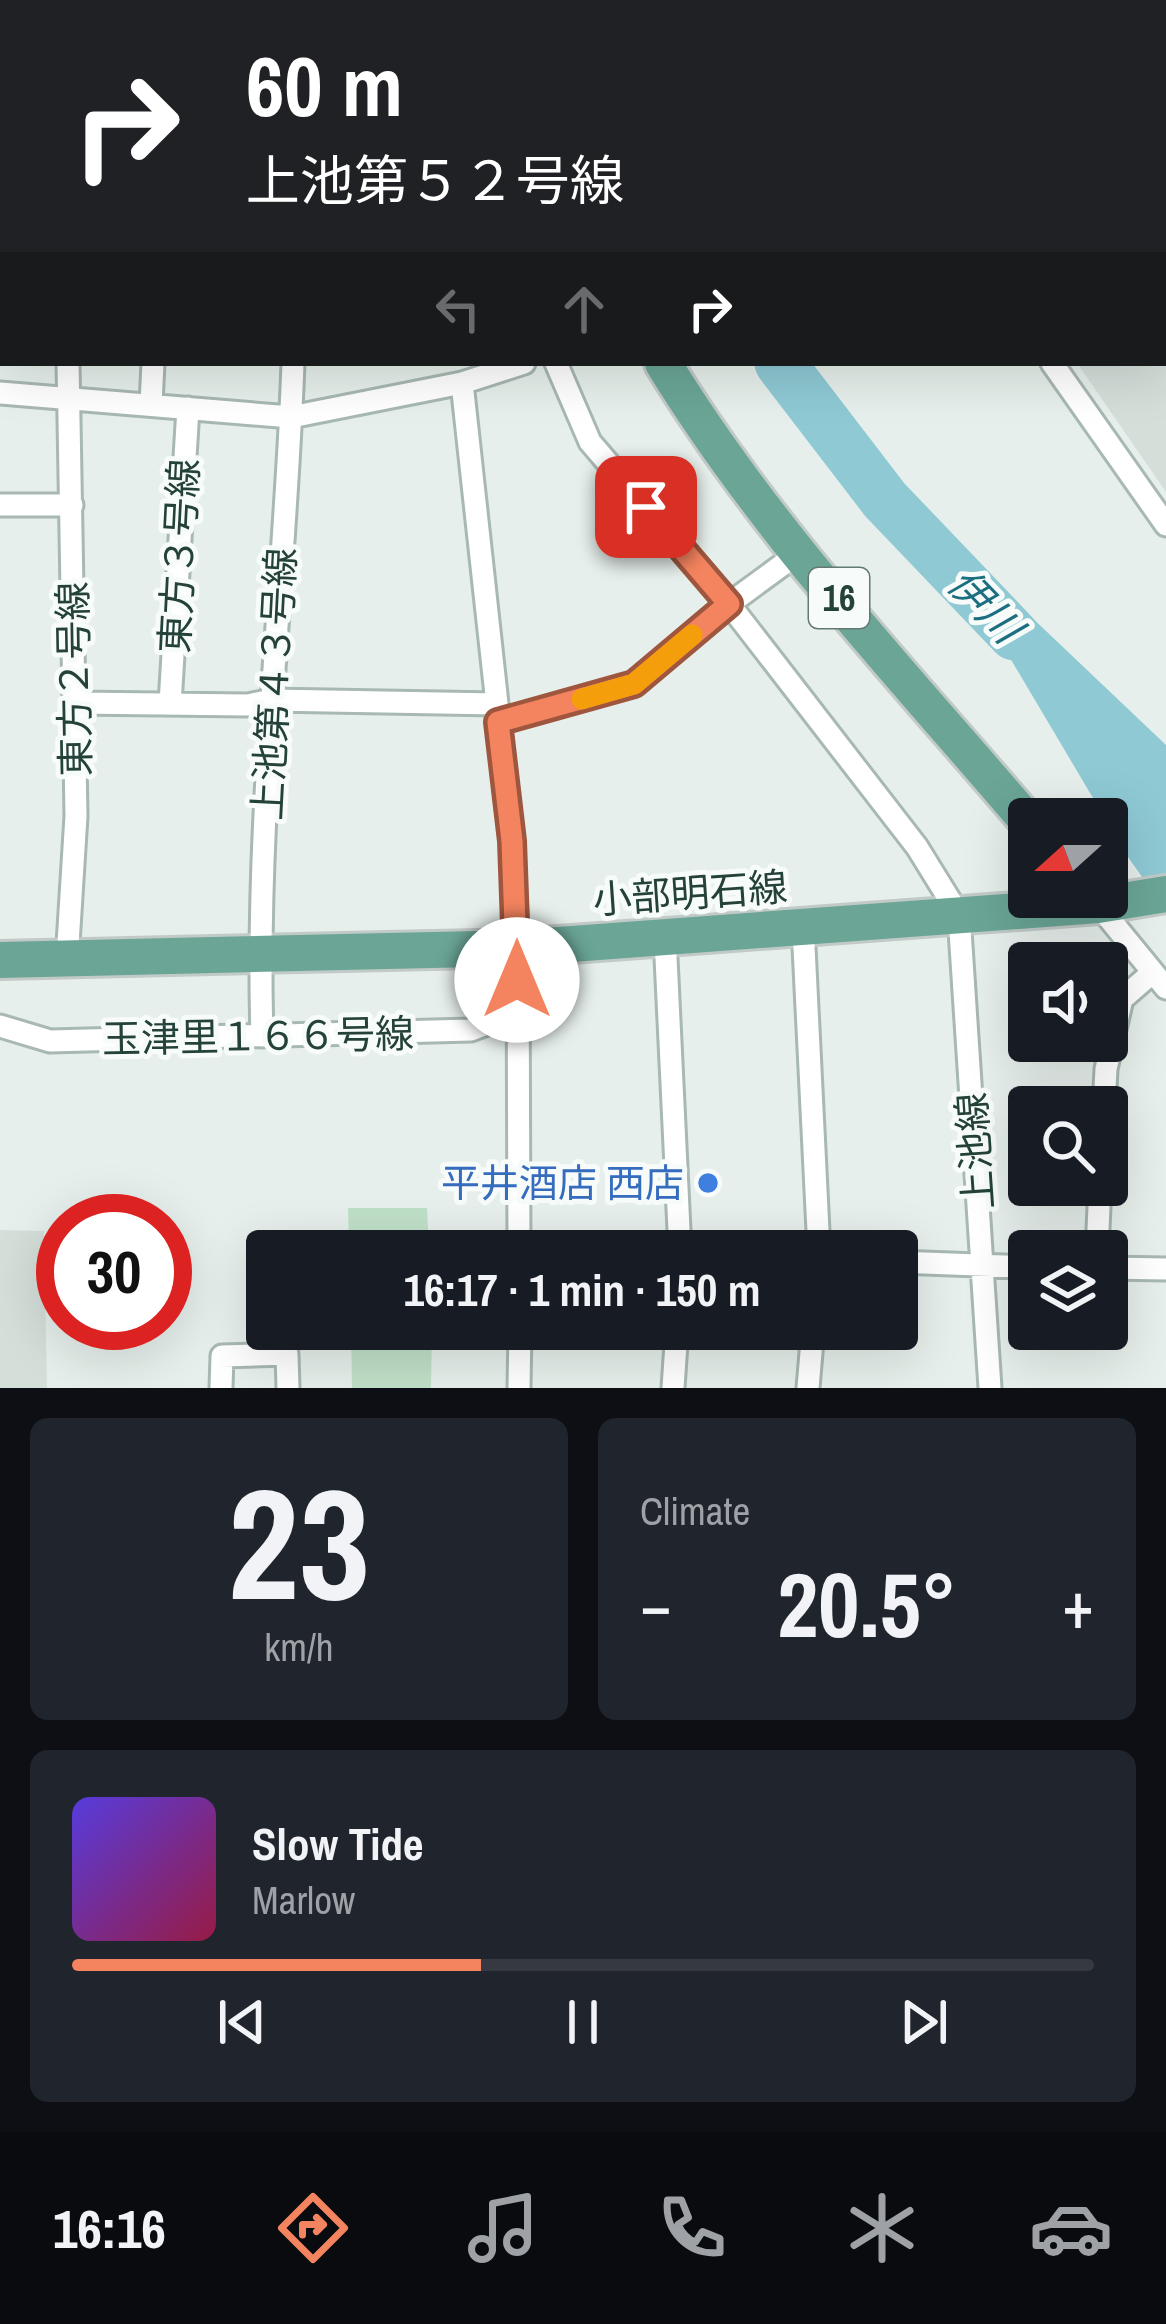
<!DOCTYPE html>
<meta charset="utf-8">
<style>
body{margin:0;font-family:"Archivo Narrow","Noto Sans JP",sans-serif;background:#20242c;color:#f1f3f6;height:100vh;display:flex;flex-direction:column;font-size:45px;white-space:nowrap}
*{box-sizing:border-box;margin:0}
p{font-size:39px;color:#9ea1a6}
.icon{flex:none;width:66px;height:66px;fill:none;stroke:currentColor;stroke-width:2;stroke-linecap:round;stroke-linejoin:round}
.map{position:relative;height:1388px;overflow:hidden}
.details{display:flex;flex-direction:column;gap:30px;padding:30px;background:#0d0f14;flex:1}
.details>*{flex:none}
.top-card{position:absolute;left:0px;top:0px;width:1167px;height:366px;box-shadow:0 12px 48px #0002;background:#202124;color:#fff;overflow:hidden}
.needle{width:78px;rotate:249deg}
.tools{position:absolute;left:1008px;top:798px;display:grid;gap:24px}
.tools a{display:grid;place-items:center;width:120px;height:120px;border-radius:12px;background:#171b24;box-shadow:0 12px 48px #0002;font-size:60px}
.speed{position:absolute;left:36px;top:1194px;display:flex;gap:24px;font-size:60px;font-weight:700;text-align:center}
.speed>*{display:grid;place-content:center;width:156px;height:156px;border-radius:50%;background:#171b24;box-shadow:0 12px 48px #0002;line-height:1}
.speed .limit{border:18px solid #d22;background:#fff;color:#111}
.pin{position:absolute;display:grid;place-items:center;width:102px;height:102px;color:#fff;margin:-51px;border-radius:24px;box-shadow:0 6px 18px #0006}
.me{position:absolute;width:132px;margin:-66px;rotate:0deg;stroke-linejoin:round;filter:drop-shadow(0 0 9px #0008)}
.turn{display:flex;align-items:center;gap:42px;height:252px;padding:0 48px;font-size:54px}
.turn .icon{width:156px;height:156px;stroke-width:2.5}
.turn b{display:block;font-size:84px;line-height:102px}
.lanes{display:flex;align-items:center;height:114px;padding:0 48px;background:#0003;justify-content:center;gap:60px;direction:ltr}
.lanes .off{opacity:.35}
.big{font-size:90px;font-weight:700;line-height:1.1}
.details .widget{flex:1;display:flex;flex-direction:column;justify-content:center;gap:18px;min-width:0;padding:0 42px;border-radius:18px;background:#20242c}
.details .dial{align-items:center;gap:0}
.dial b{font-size:156px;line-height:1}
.song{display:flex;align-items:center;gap:36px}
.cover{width:144px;height:144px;border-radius:18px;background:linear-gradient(135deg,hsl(250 70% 55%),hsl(340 70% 35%))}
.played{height:12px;border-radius:6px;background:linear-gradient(90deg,#f4845f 40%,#363941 40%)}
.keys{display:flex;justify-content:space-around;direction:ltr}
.heat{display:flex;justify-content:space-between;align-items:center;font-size:66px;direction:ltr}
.details .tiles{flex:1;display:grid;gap:30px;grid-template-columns:1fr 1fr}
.widget:last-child{grid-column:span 2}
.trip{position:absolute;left:246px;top:1230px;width:672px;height:120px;border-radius:12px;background:#171b24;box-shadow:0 12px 48px #0002;font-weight:700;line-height:120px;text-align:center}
.dock{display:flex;height:192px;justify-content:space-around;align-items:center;background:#090b0e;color:#9ea1a6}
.dock .icon{width:84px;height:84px}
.dock .on{color:#f4845f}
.dock b{font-size:54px;color:#f1f3f6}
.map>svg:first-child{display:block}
</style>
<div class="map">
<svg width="1166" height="1388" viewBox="0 0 1166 1388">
<rect width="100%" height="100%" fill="#e6efeb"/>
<path fill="#d4dfda" d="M1164,194l2,1v297l-89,-129h87z
M0,1230l44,1 3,157h-47z"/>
<path fill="#bfe0c8" d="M845,0h321v189l-2,-186z
M348,1208h79l2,43h-80z
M351,1329h81l-1,59h-79z"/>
<path fill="#8ec9d4" d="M927,518l239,227v166l-38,-54z"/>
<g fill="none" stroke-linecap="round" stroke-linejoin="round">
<path stroke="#8ec9d4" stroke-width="51" d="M584,0l1,3
M780,363l105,137 129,135"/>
<defs>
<path id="street" d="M24,0l1,3
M219,0l1,3
M741,0l1,3
M556,363l34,79 139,162 188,243 42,68 31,473
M1052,363l114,162
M462,383l50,458 6,107 1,303
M0,393l291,24 171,-34 62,-20
M151,404l2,-41
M0,505h72
M74,703l174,2 23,-5 226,4
M170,704l18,-296
M498,722l136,-38 95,-80 71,-52
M1098,905l68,83
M803,927l16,324
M665,937l15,314
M67,960l9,-144 -8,-453
M0,1026l50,15 421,-11 44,-17
M262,1036c-7,-225 23,-449 31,-673
M1104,1107l2,-38 16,-70 31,-27
M1097,1251l3,-66
M897,1262l132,5
M1107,1268l59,1
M221,1388l1,-32 65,-2 1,34
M519,1388l1,-59
M673,1388l4,-59
M808,1388l5,-59"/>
<path id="primary" d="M456,0l1,3
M663,363c102,167 240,312 366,460
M0,960l518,-12 580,-43 68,-11"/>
</defs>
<use href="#street" stroke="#a8b8b2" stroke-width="27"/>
<use href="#primary" stroke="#c2cac8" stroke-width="42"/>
<use href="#street" stroke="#fff" stroke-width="21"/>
<use href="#primary" stroke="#6aa596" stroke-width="36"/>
</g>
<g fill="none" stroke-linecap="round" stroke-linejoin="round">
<defs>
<path id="route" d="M517,980l-5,-139 -14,-119 136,-38 95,-80 -83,-97"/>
</defs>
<use href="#route" stroke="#9f563e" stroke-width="30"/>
<use href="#route" stroke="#f4845f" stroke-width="21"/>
<path stroke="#f59e0b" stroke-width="21" d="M582,699l52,-15 58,-49"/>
</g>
<circle fill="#3f7fe0" stroke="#f7fbf9" stroke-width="4.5" cx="708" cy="1183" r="12"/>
<g text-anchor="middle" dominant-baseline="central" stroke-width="10" stroke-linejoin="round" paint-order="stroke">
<rect fill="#f7fbf9" stroke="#637a73" stroke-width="3" x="809" y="568" width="60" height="60" rx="9"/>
<g font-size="36" font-weight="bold" fill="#24423a">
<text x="839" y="598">16</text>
</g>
<g font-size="39" fill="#24423a" stroke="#f7fbf9">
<text transform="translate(179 556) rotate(-87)">東方３号線</text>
<text transform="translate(74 679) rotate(-91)">東方２号線</text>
<text transform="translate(274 684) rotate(-87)">上池第４３号線</text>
<text transform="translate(690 893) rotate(-4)">小部明石線</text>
<text transform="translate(258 1036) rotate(-1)">玉津里１６６号線</text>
<text transform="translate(975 1151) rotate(-94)">上池線</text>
</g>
<g font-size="39" fill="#366cbe" stroke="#f7fbf9" text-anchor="end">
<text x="684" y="1183">平井酒店 西店</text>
</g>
<g font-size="42" font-style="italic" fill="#1c6f80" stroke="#f7fbf9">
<text transform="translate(985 605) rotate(46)">伊川</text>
</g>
</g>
</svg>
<div class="tools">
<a><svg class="needle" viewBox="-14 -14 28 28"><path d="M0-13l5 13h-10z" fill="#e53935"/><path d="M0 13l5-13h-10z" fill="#9ea1a6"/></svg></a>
<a><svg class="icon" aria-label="sound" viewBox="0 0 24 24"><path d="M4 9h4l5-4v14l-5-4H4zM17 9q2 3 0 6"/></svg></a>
<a><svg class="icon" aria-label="search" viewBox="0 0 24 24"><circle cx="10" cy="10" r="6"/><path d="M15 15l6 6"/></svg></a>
<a><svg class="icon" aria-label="layers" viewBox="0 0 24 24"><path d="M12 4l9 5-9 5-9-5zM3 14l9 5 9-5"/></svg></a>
</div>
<div class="speed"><div class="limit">30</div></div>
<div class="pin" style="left:646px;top:507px;background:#d93025"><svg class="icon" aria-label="arrive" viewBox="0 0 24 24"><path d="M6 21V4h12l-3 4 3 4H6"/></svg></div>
<svg class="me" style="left:517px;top:980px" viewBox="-20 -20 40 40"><circle r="19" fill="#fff"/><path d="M0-13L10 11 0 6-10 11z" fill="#f4845f"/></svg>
<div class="trip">16:17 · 1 min · 150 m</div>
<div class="top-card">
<div class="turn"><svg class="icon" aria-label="right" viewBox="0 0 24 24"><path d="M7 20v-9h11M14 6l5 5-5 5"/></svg><div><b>60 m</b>上池第５２号線</div></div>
<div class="lanes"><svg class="icon off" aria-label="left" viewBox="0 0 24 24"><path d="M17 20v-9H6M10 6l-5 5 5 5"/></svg><svg class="icon off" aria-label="ahead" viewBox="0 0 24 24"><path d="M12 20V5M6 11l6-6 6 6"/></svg><svg class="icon" aria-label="right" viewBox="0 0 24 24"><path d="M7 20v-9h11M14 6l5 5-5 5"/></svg></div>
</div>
</div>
<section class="details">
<div class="tiles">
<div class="widget dial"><b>23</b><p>km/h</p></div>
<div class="widget"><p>Climate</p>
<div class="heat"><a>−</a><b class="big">20.5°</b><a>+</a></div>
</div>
<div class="widget">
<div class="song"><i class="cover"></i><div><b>Slow Tide</b><p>Marlow</p></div></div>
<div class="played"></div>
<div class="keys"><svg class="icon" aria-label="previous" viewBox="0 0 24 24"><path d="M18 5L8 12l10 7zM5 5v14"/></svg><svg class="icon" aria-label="pause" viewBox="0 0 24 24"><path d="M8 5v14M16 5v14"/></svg><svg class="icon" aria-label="next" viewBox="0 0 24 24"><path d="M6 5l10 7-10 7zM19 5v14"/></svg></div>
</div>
</div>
</section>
<nav class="dock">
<b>16:16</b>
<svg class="icon on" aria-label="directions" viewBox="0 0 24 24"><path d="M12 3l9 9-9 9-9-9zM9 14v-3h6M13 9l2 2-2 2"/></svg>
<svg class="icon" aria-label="music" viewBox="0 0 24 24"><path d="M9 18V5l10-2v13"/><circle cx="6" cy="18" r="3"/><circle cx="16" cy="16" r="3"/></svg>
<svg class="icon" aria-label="phone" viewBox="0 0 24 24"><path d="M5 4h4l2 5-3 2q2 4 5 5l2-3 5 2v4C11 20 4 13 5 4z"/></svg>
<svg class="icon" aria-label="climate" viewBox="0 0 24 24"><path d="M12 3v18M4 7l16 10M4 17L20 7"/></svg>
<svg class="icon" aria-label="car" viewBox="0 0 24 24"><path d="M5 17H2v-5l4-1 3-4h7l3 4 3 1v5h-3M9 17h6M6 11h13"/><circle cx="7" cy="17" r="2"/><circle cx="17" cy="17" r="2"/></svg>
</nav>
